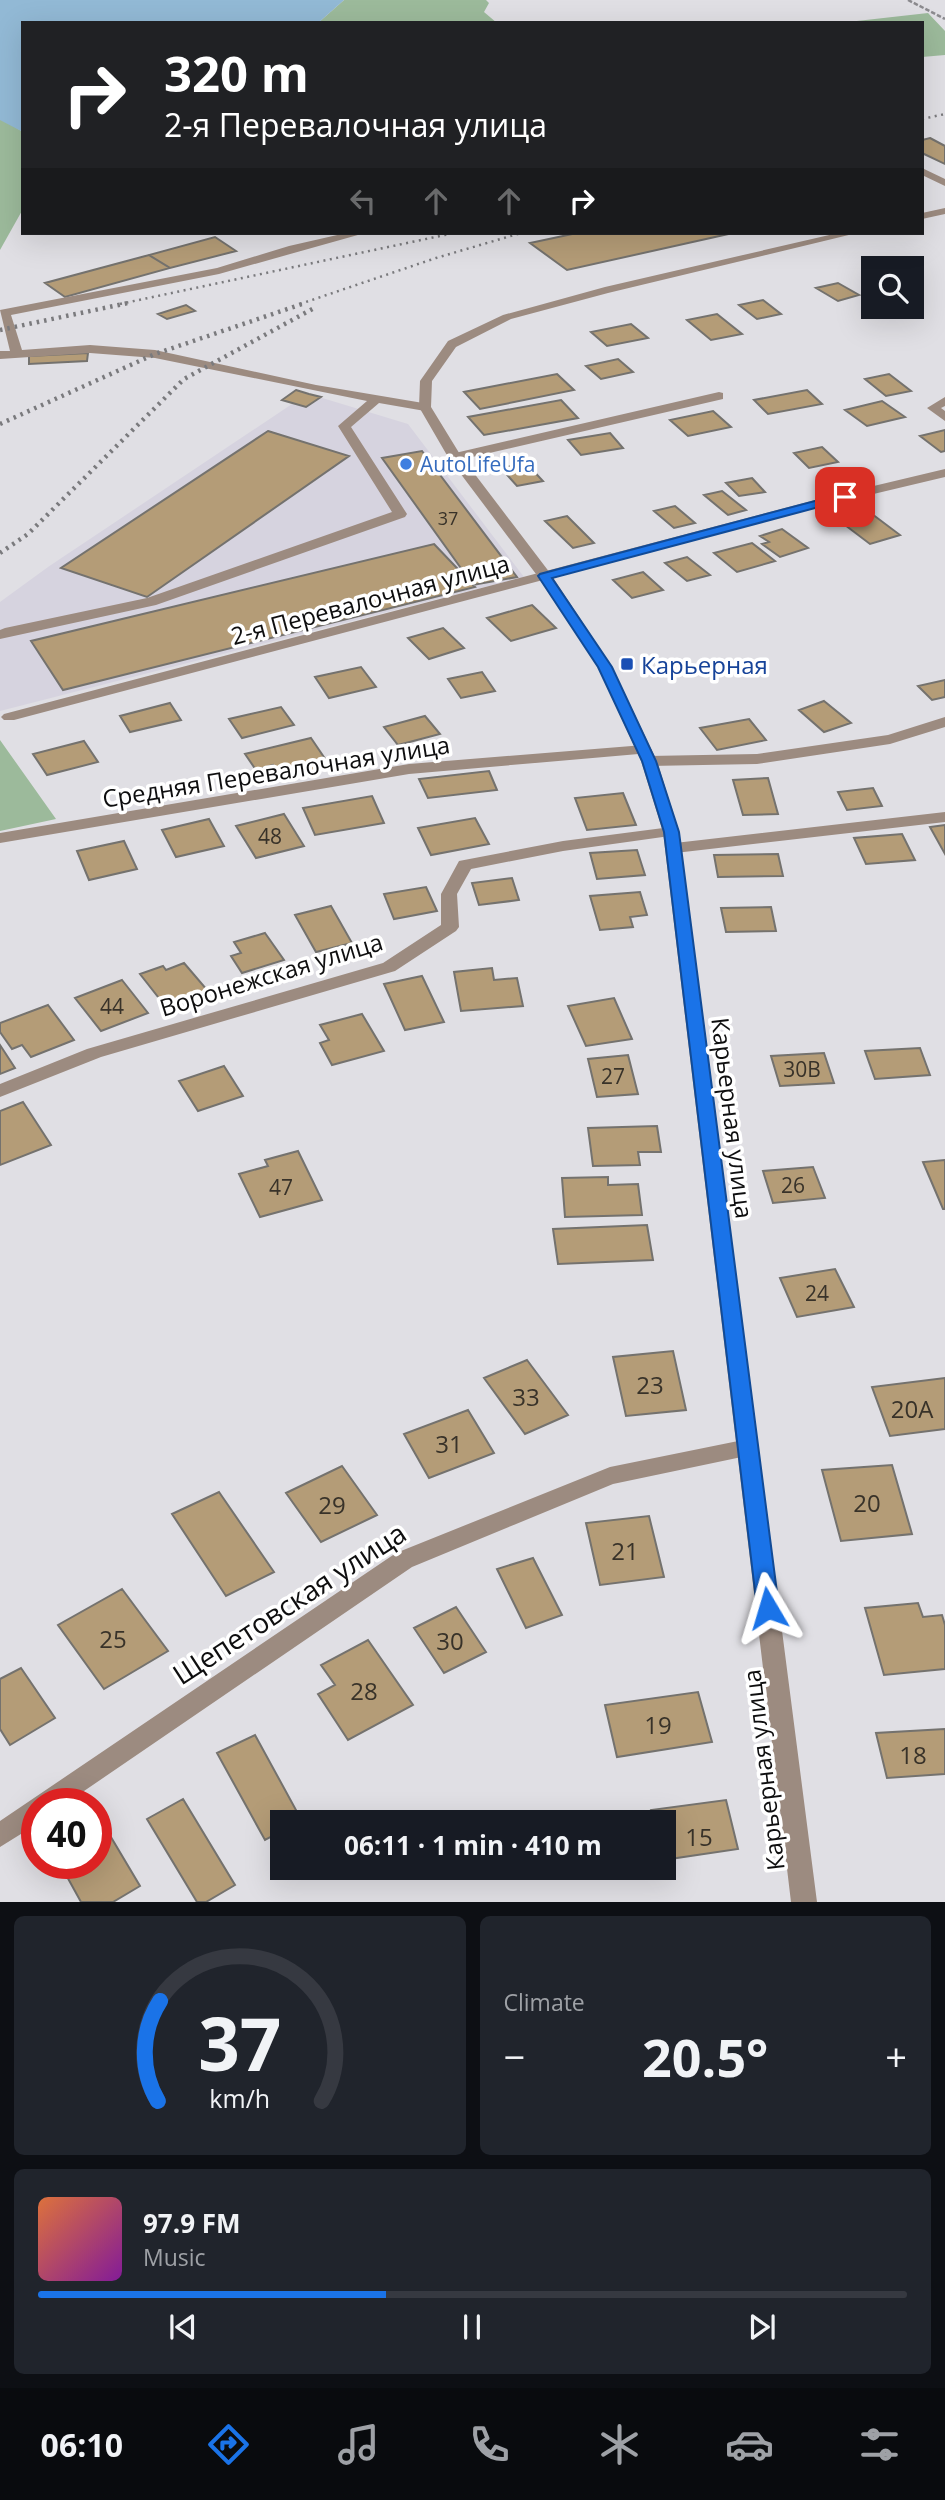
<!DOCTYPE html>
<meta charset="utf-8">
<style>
body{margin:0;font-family:"Open Sans",sans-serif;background:#20242c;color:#f1f3f6;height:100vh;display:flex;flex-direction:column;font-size:26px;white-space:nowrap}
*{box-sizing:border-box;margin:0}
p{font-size:23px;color:#9ea1a6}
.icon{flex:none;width:38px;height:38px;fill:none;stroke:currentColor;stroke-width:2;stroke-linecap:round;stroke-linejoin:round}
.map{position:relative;height:1902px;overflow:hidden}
.panel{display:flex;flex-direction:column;gap:14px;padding:14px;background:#0d0f14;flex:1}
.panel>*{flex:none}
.guide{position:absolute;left:21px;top:21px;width:903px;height:214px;border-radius:0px;box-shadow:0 7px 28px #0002;background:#202124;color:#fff;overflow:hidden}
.tools{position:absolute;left:861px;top:256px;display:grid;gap:14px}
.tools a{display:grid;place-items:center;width:63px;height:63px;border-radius:0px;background:#171b24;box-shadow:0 7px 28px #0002;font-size:35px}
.speed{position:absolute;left:21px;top:1788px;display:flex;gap:14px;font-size:35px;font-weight:700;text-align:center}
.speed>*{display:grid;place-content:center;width:91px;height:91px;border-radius:50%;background:#171b24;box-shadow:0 7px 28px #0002;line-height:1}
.speed .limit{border:10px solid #d22;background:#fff;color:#111}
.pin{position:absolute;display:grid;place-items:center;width:60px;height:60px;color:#fff;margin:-30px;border-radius:14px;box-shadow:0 4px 10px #0006}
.me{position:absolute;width:77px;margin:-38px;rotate:353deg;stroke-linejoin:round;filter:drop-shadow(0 0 5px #0008)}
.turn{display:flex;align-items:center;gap:24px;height:147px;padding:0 28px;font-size:32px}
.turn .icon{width:91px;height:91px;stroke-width:2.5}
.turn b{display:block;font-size:49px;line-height:60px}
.lanes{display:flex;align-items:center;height:66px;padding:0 28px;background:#0003;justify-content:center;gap:35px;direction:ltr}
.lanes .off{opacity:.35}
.big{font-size:52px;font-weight:700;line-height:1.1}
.panel .widget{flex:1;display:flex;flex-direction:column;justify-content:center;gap:10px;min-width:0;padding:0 24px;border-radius:10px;background:#20242c}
.panel .dial{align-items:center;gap:0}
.dial svg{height:182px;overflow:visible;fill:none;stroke:#363941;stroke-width:7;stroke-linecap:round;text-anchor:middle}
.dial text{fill:#f1f3f6;stroke:none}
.song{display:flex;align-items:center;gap:21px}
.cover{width:84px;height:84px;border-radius:10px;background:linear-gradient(135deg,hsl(20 70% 55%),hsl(290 70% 35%))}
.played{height:7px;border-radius:4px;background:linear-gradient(90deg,#1a73e8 40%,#363941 40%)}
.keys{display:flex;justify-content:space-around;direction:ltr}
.heat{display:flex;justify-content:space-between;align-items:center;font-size:38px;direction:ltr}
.panel .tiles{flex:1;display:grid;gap:14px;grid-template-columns:1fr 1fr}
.widget:last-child{grid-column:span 2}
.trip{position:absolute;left:270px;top:1810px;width:406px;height:70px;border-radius:0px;background:#171b24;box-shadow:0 7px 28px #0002;font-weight:700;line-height:70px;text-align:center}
.menu{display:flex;height:112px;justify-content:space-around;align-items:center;background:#090b0e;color:#9ea1a6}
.menu .icon{width:49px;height:49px}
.menu .on{color:#1a73e8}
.menu b{font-size:32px;color:#f1f3f6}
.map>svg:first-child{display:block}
</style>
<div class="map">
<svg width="945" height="1902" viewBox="0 0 945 1902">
<rect width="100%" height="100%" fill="#e0dfe4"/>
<path fill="#d6d3df" d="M296,390l112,34 116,153 -524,134v-109l48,-35 244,-163 -10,-4z"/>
<path fill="#9cba9b" d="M344,0h142l3,3 -5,9 13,11h-179z
M928,13l17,18v24l-23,2v-34h-83z
M2,119l21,13v77l-23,41v-130z
M0,740l56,79 -56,12z"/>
<path fill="#92b9d5" d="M0,0h344l-26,23h-295v109l-23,-12z"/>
<path fill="#b49c77" stroke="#74726e" stroke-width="2" d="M930,138l15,8v18l-23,-11v-13z
M577,233h156l-166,37 -37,-27z
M215,237l21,14 -66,17 -21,-13z
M149,255l21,13 -105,29 -20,-14z
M838,283l21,12 -21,6 -22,-13z
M763,300l18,14 -24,5 -18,-14z
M186,305l9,6 -28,8 -9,-5z
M717,314l25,20 -31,6 -24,-20z
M631,324l17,14 -41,8 -16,-14z
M88,353l-1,8 -58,3v-8z
M618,359l15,13 -32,7 -15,-13z
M557,374l17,16 -94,19 -16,-17z
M889,374l22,17 -25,5 -21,-17z
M296,390l13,4 12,3 -15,10 -24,-7z
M807,390l15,14 -54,10 -14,-14z
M561,400l17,18 -94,17 -16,-18z
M882,401l23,16 -38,9 -22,-16z
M713,411l18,16 -43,9 -18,-16z
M945,430v21l-4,1 -21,-16z
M268,431l81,25 -202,141 -86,-29z
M610,433l13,15 -42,7 -13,-15z
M822,447l16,15 -29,6 -15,-15z
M422,451l95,126 -44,8 -91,-127z
M526,463l17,18 -26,5 -16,-18z
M752,478l13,14 -26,4 -13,-13z
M722,491l24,19 -18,5 -24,-20z
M675,506l20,17 -21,5 -20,-17z
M872,514l28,21 -30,9 -29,-22z
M567,516l27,27 -21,5 -28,-27z
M782,529l26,19 -28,9 -18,-13 7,-2 -9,-6z
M752,543l23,18 -38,11 -23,-19z
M434,544l41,43 -412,103 -32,-49z
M687,557l23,18 -23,6 -22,-18z
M643,572l20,18 -31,8 -19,-18z
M532,605l24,23 -45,13 -24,-23z
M443,628l21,20 -35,11 -21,-21z
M361,667l15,20 -47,11 -14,-21z
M482,672l13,19 -34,7 -13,-19z
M945,680v17l-13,3 -14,-14z
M824,701l27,22 -27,9 -25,-22z
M170,703l11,17 -51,12 -10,-16z
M281,707l13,18 -52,13 -13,-19z
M425,716l15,18 -42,11 -14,-18z
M749,719l17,21 -49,10 -17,-22z
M311,738l19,28 -29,8 -5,-8 -19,5 -4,-6 -17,5 -11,-16z
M84,741l14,21 -51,13 -14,-21z
M489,771l8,19 -69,8 -9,-19z
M768,778l10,36 -35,1 -10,-35z
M873,788l9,18 -35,4 -9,-18z
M623,793l13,32 -49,5 -12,-32z
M372,796l12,27 -69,12 -12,-27z
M284,814l20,32 -48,12 -20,-32z
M475,818l14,26 -58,11 -13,-27z
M209,819l15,27 -48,11 -14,-27z
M945,825v29l-15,-27z
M902,834l13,26 -49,4 -12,-26z
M124,841l13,28 -48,11 -12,-29z
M637,850l8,25 -48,4 -7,-26z
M778,854l5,22 -65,1 -4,-22z
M512,878l7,22 -40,5 -7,-22z
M426,887l11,24 -43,8 -10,-25z
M640,892l7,23 -17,2 3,10 -33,3 -10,-34z
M331,906l21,37 -36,9 -21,-37z
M771,907l5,24 -50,1 -5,-24z
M265,933l19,27 -42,13 -11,-17 10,-3 -7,-11z
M184,963l24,28 -42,16 -26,-33 23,-8 3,4z
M492,968l2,12 23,-2 6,28 -62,5 -7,-39z
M422,976l22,46 -39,8 -21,-46z
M122,980l26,33 -47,18 -26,-33z
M614,998l18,41 -46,7 -18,-40z
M48,1005l26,35 -43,17 -9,-12 -10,4 -12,-17v-9z
M362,1014l22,37 -52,14 -12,-22 9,-3 -9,-15z
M0,1045l15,23 -15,6z
M920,1048l10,27 -55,4 -10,-28z
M824,1053l10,30 -54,3 -9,-30z
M628,1055l10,39 -41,3 -9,-38z
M224,1066l19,30 -45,15 -19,-30z
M23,1102l28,43 -51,20v-54z
M657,1126l4,26h-23l2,13 -47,1 -5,-38z
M298,1151l24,49 -62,17 -21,-43 29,-8 -3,-6z
M945,1160v49h-2l-20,-47z
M813,1167l12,31 -52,5 -10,-32z
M608,1177v8l30,-1 4,31 -77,2 -3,-39z
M647,1225l6,35 -95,4 -5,-35z
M835,1269l19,38 -57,10 -17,-39z
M673,1351l13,59 -60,6 -13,-59z
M527,1360l41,55 -43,19 -41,-56z
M945,1378v51l-55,7 -18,-49z
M468,1410l26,43 -65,25 -25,-44z
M892,1465l20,69 -71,7 -19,-71z
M342,1466l35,49 -56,27 -35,-49z
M219,1492l55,80 -48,24 -54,-82z
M649,1516l15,61 -64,8 -14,-62z
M533,1558l29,57 -36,13 -29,-59z
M122,1589l46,62 -64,38 -46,-64z
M918,1603l5,14 19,-2 3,10v44l-61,6 -19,-67z
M456,1607l30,45 -42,21 -30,-45z
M368,1640l45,65 -65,35 -30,-46 17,-9 -14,-20z
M21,1668l34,50 -45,27 -10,-16v-50z
M698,1692l14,50 -95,15 -12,-52z
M945,1729v45l-58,4 -11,-45z
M255,1735l47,86 -20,1v9l-17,9 -48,-87z
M183,1799l52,86 -29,17h-9l-50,-83z
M726,1800l12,49 -75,11v-38h-10l-2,-12z
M99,1817l41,69 -27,16h-32l-21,-38h36v-46z"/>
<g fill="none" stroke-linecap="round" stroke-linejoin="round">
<path stroke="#8b8a8e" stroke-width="2.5" stroke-dasharray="4.5 2" stroke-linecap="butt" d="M908,0l37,19"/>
<path fill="#9c8b80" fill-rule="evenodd" d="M922,168l23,11v7l-23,-11z
M346,233h19l-146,41 -208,41 11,35 68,-5 65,5 161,35 113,19 2,3 -6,4 -46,-8 -28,24 56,87 -2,3 -249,88 -156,34v-9l5,-2 142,-30 245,-86 -54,-86 29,-25 -212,-43 -65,-5 -90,6v-8h10l-10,-41 217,-42 72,-22z
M719,392l4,1v6l-268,62 -7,-4 7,-4z"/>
<path fill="#9c8b80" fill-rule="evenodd" d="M945,397v9l-4,2 4,3v10l-18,-13z
M945,469v8l-122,29 -809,214h-10l-3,-3 3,-3 811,-214z
M945,717v10l-55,17 -133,20 -108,2 -8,-5 8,-5 108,-2 131,-19z
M644,745l8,5 -2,3 -241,21 -409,69v-10l409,-69z
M945,812v10l-270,31 -8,-5 8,-5z
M671,827l6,2 2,3 -2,3 -114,16 -92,18 -14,25 2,33 -3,4 -61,40 -294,86 -101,40v-13l87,-35 296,-86 58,-38v-31l18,-33 104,-20z
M748,1439l8,3 3,6 -3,6 -143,30 -201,83 -347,237h-28v20l-37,23v-26l396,-268 214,-86z"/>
<path fill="#9c8b80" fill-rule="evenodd" d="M945,208v6l-23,5v-6z
M838,233h19l-249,60 -97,26 -55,28 -24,34 -1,26 30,49 89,117 62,94 45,94 22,71 138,1070h-26l-128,-1070 -22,-71 -43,-94 -59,-89 -91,-121 -29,-50 1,-26 28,-40 55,-26 102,-28z"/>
<path stroke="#7a7a7d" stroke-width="2.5" stroke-dasharray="2 4.5" stroke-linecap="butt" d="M922,119l23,-5
M120,304l334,-71
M300,304l136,-46 85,-25"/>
<path stroke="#7a7a7d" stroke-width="4.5" stroke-dasharray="2.5 5" stroke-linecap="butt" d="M0,330l128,-27
M0,424l155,-70 150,-51
M0,553l28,-19 156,-155 132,-72"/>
</g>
<path fill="#1a73e8" stroke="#114b97" stroke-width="2" d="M845,493l6,4 -2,2 -297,79 60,89 44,94 23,71 100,776 -4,6 -7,3 -8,-3 -3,-6 -93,-776 -22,-71 -44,-94 -60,-91 2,-2z"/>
<circle fill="#3f7fe0" stroke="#fff" stroke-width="2.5" cx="406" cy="464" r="7"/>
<rect fill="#1a4fb4" stroke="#fff" stroke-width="2.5" x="620" y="657" width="14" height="14" rx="3.5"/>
<g text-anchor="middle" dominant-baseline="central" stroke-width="7" stroke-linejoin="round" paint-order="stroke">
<g font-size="18" fill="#383229">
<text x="448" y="518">37</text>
</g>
<g font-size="21" fill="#366cbe" stroke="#fff" text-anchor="start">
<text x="420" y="464">AutoLifeUfa</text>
</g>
<g font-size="21" fill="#383229">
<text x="270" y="836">48</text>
<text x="112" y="1006">44</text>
<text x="802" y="1069">30В</text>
<text x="613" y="1076">27</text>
<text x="793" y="1185">26</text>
<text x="281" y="1187">47</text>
<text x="817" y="1293">24</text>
</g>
<g font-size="24" fill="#0e0e0f" stroke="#fff">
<text transform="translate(370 599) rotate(-15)">2-я Перевалочная улица</text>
<text transform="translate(276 771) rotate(-9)">Средняя Перевалочная улица</text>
<text transform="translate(271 974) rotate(-17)">Воронежская улица</text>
<text transform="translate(733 1118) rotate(83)">Карьерная улица</text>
<text transform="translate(763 1770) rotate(-97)">Карьерная улица</text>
</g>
<g font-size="24" fill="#164399" stroke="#fff" text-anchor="start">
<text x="641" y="664">Карьерная</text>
</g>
<g font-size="24" fill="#383229">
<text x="650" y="1384">23</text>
<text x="526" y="1396">33</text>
<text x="912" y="1408">20А</text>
<text x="449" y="1443">31</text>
<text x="867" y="1502">20</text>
<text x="332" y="1504">29</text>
<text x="625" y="1550">21</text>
<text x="113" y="1638">25</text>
<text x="450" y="1640">30</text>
<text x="364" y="1690">28</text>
<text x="658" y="1724">19</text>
<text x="913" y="1754">18</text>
<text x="699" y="1836">15</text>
</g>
<g font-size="28" fill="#0e0e0f" stroke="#fff">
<text transform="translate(289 1603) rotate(-33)">Щепетовская улица</text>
</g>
</g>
</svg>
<div class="tools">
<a><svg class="icon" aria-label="search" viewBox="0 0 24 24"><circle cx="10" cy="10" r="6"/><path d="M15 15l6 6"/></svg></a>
</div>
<div class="speed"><div class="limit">40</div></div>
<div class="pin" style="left:845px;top:497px;background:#d93025"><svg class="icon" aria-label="arrive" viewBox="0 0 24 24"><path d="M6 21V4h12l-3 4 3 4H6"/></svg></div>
<svg class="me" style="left:768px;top:1608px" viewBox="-20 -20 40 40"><path d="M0-17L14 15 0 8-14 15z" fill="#1a73e8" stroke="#fff" stroke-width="4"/></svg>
<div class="trip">06:11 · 1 min · 410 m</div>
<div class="guide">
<div class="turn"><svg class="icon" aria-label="right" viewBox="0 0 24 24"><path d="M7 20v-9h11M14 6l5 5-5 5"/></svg><div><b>320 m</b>2-я Перевалочная улица</div></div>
<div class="lanes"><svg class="icon off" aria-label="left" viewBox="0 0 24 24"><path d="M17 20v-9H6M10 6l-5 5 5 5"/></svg><svg class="icon off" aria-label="ahead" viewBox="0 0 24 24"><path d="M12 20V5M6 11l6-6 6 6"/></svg><svg class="icon off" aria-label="ahead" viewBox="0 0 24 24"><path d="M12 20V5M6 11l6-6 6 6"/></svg><svg class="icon" aria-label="right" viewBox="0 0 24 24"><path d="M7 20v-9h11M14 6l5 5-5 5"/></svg></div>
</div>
</div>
<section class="panel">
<div class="tiles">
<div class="widget dial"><svg viewBox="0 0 100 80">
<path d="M14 69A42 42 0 1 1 86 69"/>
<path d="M14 69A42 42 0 0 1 15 25" stroke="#1a73e8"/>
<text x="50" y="56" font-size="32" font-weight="700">37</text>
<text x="50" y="72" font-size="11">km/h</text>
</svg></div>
<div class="widget"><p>Climate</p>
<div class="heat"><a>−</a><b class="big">20.5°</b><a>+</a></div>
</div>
<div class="widget">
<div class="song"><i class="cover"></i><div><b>97.9 FM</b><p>Music</p></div></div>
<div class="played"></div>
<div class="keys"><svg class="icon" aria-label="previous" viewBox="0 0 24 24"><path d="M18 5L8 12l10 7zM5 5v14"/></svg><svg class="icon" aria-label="pause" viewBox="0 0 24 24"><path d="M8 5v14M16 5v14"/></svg><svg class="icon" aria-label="next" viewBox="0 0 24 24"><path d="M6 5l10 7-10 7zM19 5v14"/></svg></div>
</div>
</div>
</section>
<nav class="menu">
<b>06:10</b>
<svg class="icon on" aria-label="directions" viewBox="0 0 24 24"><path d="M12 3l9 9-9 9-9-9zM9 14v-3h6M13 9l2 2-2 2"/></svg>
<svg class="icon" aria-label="music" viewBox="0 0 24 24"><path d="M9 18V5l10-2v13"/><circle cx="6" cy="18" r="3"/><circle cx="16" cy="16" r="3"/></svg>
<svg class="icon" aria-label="phone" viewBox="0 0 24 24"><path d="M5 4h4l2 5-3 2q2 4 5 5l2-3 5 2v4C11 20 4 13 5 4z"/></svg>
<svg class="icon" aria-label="climate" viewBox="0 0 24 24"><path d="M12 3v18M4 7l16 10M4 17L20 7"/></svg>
<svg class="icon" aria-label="car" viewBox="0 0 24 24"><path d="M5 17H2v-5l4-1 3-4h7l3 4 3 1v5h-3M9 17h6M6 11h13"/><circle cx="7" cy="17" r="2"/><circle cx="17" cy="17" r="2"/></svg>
<svg class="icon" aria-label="filters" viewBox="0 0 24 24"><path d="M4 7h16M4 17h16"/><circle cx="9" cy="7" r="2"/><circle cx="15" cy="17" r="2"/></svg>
</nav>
